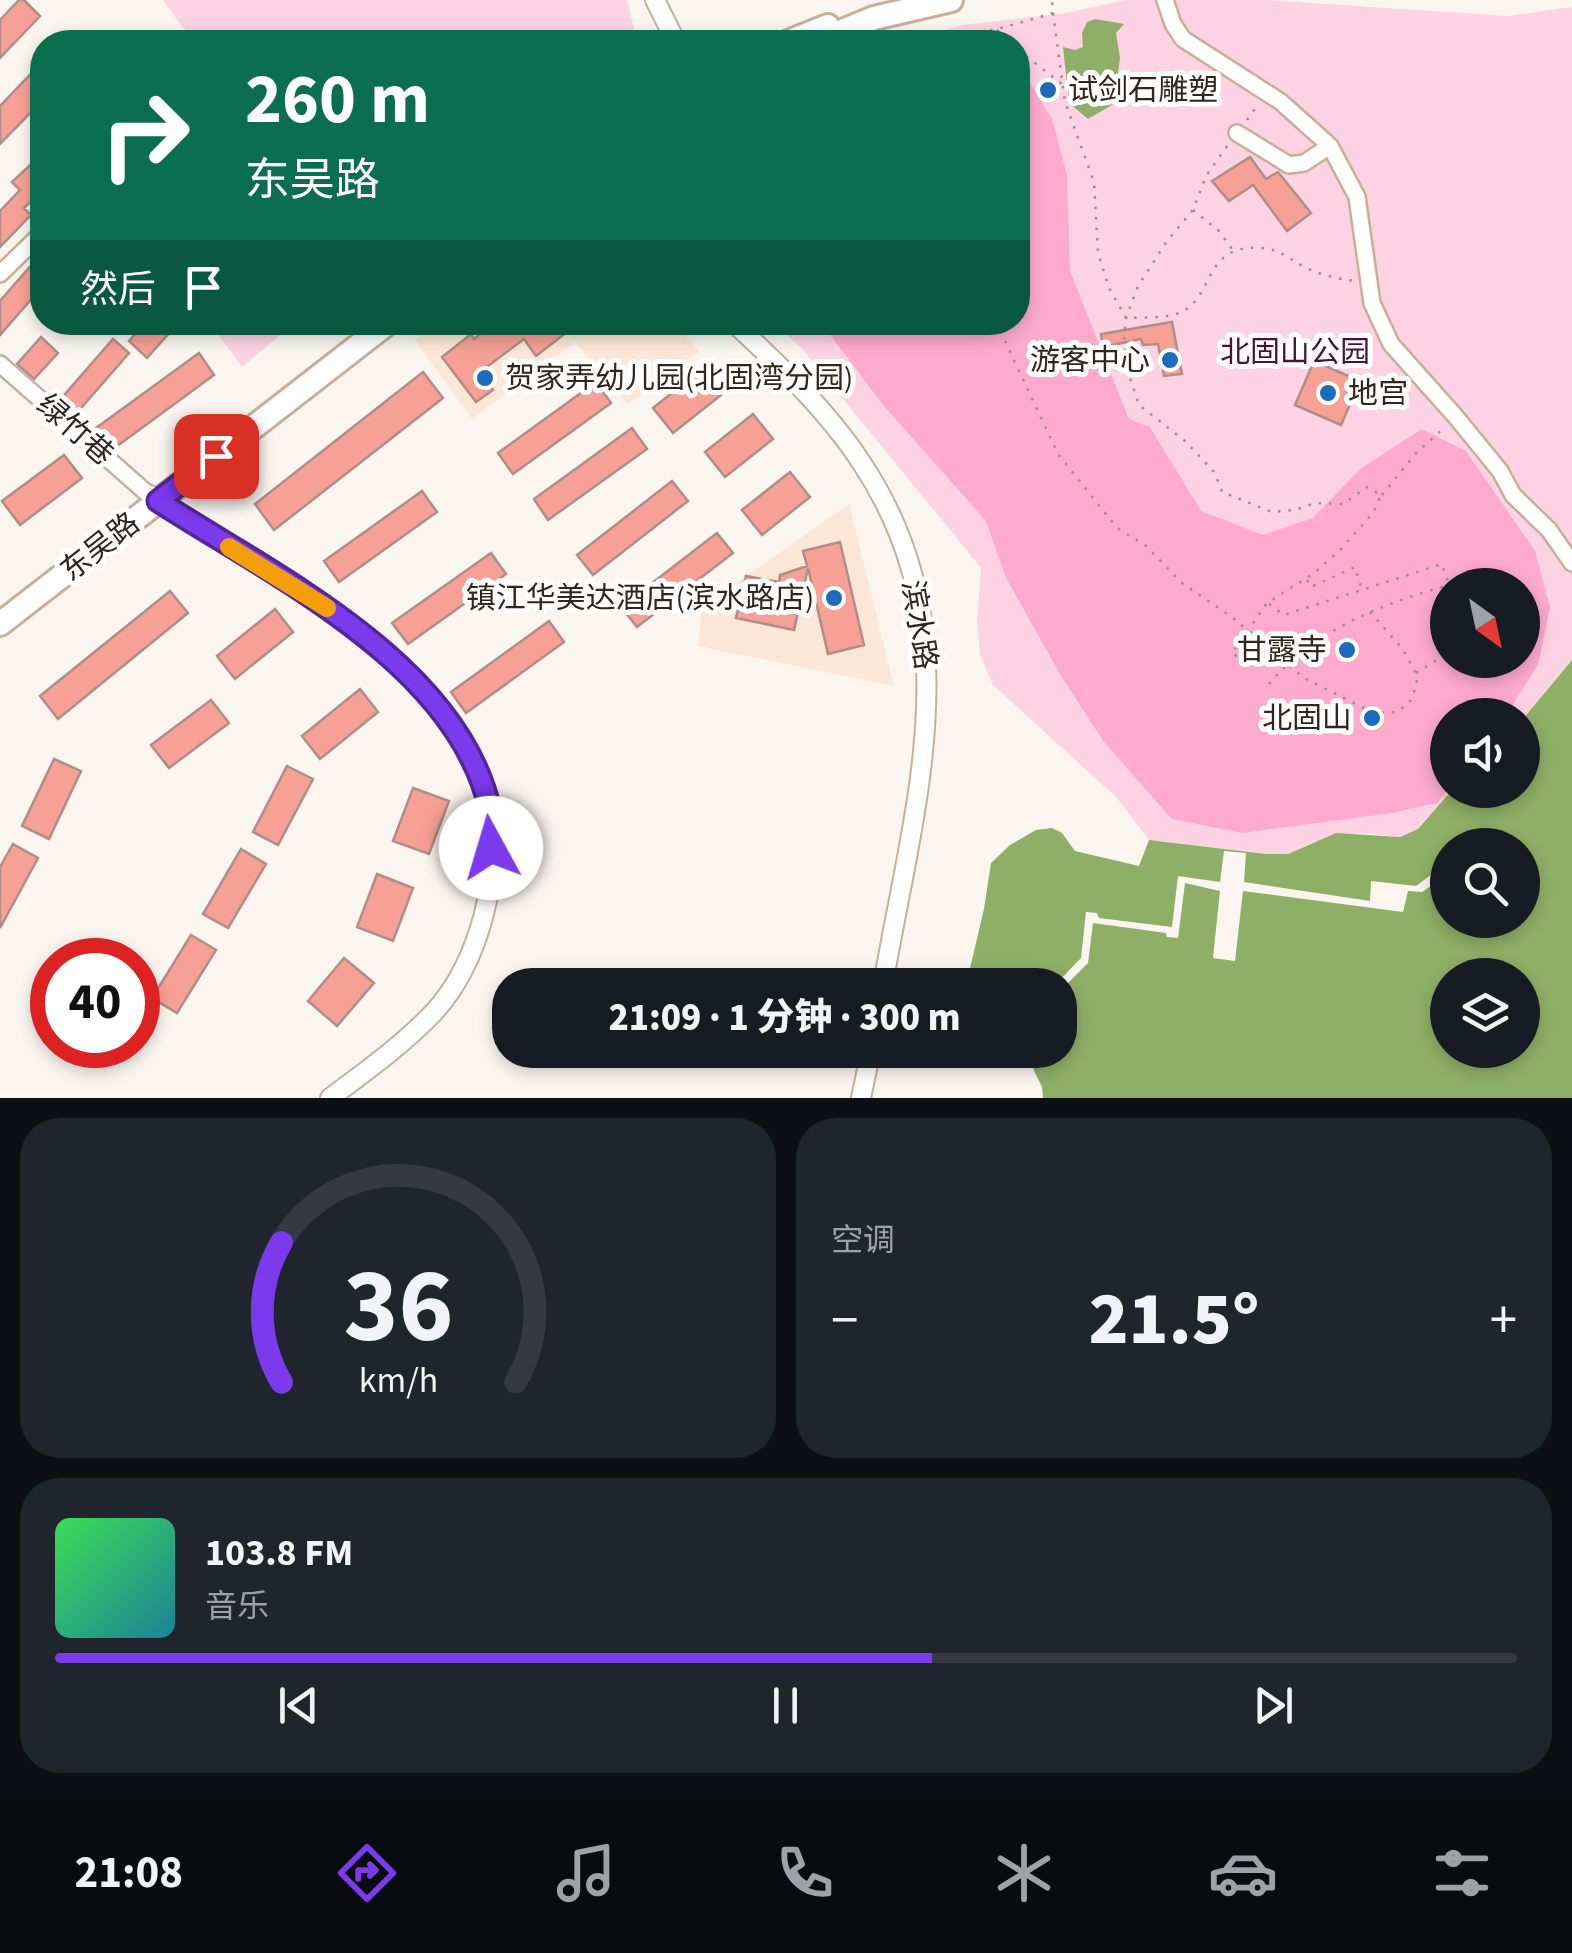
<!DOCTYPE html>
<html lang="zh">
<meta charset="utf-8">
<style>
body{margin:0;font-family:"Source Sans 3","Noto Sans SC",sans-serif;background:#20242c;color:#f1f3f6;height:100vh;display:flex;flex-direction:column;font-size:38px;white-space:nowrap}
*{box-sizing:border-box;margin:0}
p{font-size:32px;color:#9ea1a6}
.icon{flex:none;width:55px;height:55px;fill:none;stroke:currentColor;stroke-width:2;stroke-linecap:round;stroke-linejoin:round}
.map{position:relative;height:1098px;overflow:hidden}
.sheet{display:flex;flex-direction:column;gap:20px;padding:20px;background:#0d0f14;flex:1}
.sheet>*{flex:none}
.hud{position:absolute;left:30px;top:30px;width:1000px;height:305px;border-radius:40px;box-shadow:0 5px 15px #0003;background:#0b6e4f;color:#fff;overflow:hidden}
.needle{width:65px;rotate:147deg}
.buttons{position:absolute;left:1430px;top:568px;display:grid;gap:20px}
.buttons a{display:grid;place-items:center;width:110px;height:110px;border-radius:50%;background:#171b24;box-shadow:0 5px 15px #0003;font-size:50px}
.speed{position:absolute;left:30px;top:938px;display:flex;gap:20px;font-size:50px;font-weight:700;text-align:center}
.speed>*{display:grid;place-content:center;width:130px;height:130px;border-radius:50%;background:#171b24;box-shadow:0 5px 15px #0003;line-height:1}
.speed .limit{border:15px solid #d22;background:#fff;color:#111}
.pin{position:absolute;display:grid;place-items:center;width:85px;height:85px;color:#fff;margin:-42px;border-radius:20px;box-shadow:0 5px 15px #0006}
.me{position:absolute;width:110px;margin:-55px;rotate:354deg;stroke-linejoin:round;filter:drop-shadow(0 0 8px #0008)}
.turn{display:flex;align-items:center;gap:35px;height:210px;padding:0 50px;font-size:45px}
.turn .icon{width:130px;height:130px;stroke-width:2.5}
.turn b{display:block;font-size:70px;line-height:85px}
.then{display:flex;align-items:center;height:95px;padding:0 50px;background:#0003;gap:20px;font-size:38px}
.big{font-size:75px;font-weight:800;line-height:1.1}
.sheet .tile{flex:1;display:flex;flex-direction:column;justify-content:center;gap:15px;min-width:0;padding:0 35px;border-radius:40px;background:#20242c}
.sheet .dial{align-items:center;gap:0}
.dial svg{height:260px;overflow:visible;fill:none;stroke:#363941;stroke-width:7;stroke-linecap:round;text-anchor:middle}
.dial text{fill:#f1f3f6;stroke:none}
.song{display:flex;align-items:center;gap:30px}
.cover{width:120px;height:120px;border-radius:15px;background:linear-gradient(135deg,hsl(130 70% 55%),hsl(190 70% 35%))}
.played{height:10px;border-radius:5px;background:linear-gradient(90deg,#7c3aed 60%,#363941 60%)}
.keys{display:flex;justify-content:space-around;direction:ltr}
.heat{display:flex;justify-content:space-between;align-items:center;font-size:55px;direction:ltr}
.sheet .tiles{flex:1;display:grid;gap:20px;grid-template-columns:1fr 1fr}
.tile:last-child{grid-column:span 2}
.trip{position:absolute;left:492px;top:968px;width:585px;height:100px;border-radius:40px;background:#171b24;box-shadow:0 5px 15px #0003;font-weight:800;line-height:100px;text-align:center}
.menu{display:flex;height:160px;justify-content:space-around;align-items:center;background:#090b0e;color:#9ea1a6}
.menu .icon{width:70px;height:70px}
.menu .current{color:#7c3aed}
.menu b{font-size:45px;color:#f1f3f6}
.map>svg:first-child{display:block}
</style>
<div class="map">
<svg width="1572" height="1098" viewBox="0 0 1572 1098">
<rect width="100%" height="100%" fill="#fbf5f0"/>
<path fill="#fce7d6" d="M673,322l26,29 -71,53 -53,-62 -103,77 -57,-79 23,-17z
M849,504l45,182 -196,-40 4,-39z"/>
<path fill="#fdd3e3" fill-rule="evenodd" d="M163,0h464l9,37 -7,5h-424l-22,-14z
M1125,0h140l242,16 65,-9v653l-49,59 -1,-4h-74v75h4l-34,39 -19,8 -36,-4 -50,9 -25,12h-22l-117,-14 -33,-43 -123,-112 -13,-30 -3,-33 4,-54 -178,-218 -28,-27 243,-1v-280h-113l58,-17 103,-12zM1448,585h74v75h-74z
M210,323h85l-53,44z"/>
<path fill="#feaacc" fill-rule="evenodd" d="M1018,63l34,56 15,56 3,96 59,148 21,8 51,84 62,24 50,-17 47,-49 62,-40 44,22 69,100 15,56 -12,58 -32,50h-58v75l-11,13 -45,10 -150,20 -70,-14 -68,-77 -41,-63 -57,-101 -20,-57 -102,-115 -63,-83 197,-1zM1448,585h74v75h-74z"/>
<path fill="#8eaf66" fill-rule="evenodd" d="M1095,19l29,5 -8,9 4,25 -3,22 8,11 -13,14 -24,14 -19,-16 -6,-56 12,3 8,-3 -1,-14 5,-11z
M1572,660v438h-529l-1,-11 -18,-37h36v-65h-94l18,-76 7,-46 19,-18 26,-15 16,-2 10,5 13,18 64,15 10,-26 117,14h22l48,-21 64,4 18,-8 34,-39h70l1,-71zM1448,845h74v75h-74zM1448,975h74v75h-74z"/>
<path fill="#fbf5f0" d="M1224,851l22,2 -2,29 126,19 1,-20 45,5 31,-23v12l-25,17 -14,-1 -5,21 -160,-21 -8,70 -22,-3 7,-67 -35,-8 -7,55 -11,-1 -1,-4 -73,-10 -5,40 -28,28v-6h-5l26,-27 5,-46 11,1 2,5 73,9 6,-51 42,6z"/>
<path fill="#f7a095" stroke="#b08d88" stroke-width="2.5" d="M19,0h5l16,16 -40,42v-38z
M42,62v39l-42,43v-38z
M42,154v37l-18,17 7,7 -31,32v-36l20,-21 -8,-8z
M1250,157l16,22 12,-7 33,41 -24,18 -34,-46 -24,16 -17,-20z
M42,253v34l-42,48v-34z
M146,322h33l-32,36 -18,-17z
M495,322h71l5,7 -35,27 -12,-17 -44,33 13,18 -17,12 -34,-45 29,-23 3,5z
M1172,322l10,52 -18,2 -6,-32 -15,1 -2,-6 -38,8 -2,-13z
M41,337l17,16 -24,26 -17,-15z
M113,339l16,14 -54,62 -16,-14z
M199,353l15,22 -101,74 -6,-6 -11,-15z
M1314,361l46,20 -19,44 -46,-20z
M701,370l20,25 -48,38 -20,-25z
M423,372l20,26 -169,132 -19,-26z
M596,382l15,21 -98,71 -15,-21z
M753,414l20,25 -48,38 -20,-25z
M632,428l15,21 -99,71 -14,-21z
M64,455l18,23 -62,47 -18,-24z
M790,472l20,25 -48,38 -20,-25z
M672,481l16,20 -95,74 -16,-20z
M422,491l15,21 -98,70 -15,-21z
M717,533l16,20 -96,74 -16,-20z
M840,542l24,103 -36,9 -20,-86 -14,62 -58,-12 10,-42 33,6 1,-7 27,-9 -4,-15z
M491,553l15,21 -98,70 -16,-21z
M170,591l18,22 -130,106 -18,-23z
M275,609l18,23 -58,47 -18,-23z
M549,621l15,21 -98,71 -15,-21z
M360,689l18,23 -58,47 -18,-23z
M211,700l18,23 -60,45 -18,-23z
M54,759l27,12 -32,68 -27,-13z
M287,766l26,13 -35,66 -25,-13z
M413,788l36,13 -20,53 -36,-13z
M13,844l25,14 -38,70v-61z
M241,849l25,15 -38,64 -25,-14z
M377,874l36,14 -20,53 -36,-14z
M191,935l25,15 -39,63 -25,-15z
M344,958l30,25 -37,43 -29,-25z"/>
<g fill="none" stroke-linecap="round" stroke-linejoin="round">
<defs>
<path id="minor" d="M1165,0l8,24 10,15 98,63 49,44 27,51 15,106 19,41 65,73 44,54 13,24 36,35 23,33
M1237,133l52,32 15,-2 26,-17
M0,274l42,-41
M0,364l149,131"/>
<path id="tertiary" d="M655,0l21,42
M733,322c46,43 94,88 128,140 112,168 53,341 22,523
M150,495c79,53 166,98 239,160 43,36 91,101 101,157 11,64 -11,150 -55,199 -31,33 -69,60 -105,87
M861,1098l10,-48"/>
<path id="primary" d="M788,42l40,-16
M816,42l58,-24 77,-18
M0,624l389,-302"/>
</defs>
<use href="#minor" stroke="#c9ae98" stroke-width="20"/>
<use href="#tertiary" stroke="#c9ae98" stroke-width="22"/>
<use href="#primary" stroke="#c9ae98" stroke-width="28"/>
<path stroke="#989089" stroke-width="2.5" stroke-dasharray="2.5 8" stroke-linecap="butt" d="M1053,13l12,89 29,80 4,71 11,35 17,30c16,-1 41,1 55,-6 34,-15 21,-68 80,-64 18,1 27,10 42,18 16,9 35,13 53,15
M997,30l12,12
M929,42l3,-3c42,-2 81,-14 121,-26l-1,-13
M1018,50l44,34
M1247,120l10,-14
M1227,146l-21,30 -13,34 -26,31 -29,45 -12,32 -2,18 6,42 9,27 46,36 30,32 7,19 50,20 23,-2 20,-7 28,1 24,-17 14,8 -8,18 -33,37 -27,24 -46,29 -35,50 12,8
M1193,210l26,21 13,18
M996,322l62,132 59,74 28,17 37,38 51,35 71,60 70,35 23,-1 12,-9 8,-18 -1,-12 -14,-25 -33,-37
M1382,495l35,-43 27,-24
M1307,580l4,7 44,-20 7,23
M1269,604l15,11 158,-51 7,21
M1416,673l32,-20
M1269,684c44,-53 112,-80 177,-98"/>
<use href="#minor" stroke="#fff" stroke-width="15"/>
<use href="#tertiary" stroke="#fff" stroke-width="18"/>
<use href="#primary" stroke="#fff" stroke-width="22"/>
</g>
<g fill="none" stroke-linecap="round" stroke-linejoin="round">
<defs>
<path id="route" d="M216,456l-58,45c116,75 300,163 332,309 2,12 1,26 1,38"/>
</defs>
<use href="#route" stroke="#51269a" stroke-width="25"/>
<use href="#route" stroke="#7c3aed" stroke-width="18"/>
<path stroke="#f59e0b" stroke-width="18" d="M229,547l98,61"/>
</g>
<g fill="#1c6cbb" stroke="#fff" stroke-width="4">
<circle cx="1048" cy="90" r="10"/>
<circle cx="1170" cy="360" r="10"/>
<circle cx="485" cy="378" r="10"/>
<circle cx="1328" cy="393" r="10"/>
<circle cx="834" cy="598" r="10"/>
<circle cx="1347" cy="650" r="10"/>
<circle cx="1372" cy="718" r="10"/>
</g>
<g text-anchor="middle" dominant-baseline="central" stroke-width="10" stroke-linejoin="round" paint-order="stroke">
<g font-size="30" fill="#30261d" stroke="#fff" text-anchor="end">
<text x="1068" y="90" text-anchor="start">试剑石雕塑</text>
<text x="1150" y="360">游客中心</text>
<text x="505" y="378" text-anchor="start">贺家弄幼儿园(北固湾分园)</text>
<text x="1348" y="393" text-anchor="start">地宫</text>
<text x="814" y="598">镇江华美达酒店(滨水路店)</text>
<text x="1327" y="650">甘露寺</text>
<text x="1352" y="718">北固山</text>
</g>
<g font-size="30" fill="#540d33" stroke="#fff">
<text x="1295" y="352">北固山公园</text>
</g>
<g font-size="30" fill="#30261d" stroke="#fff">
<text transform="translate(75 430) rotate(41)">绿竹巷</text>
<text transform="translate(100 547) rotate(-38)">东吴路</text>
<text transform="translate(919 625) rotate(81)">滨水路</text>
</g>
</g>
</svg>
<div class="buttons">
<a><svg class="needle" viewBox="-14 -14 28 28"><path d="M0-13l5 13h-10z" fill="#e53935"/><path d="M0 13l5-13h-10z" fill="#9ea1a6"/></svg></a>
<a><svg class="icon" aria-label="sound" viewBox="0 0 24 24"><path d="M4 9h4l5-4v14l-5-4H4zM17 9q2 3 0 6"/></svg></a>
<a><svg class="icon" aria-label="search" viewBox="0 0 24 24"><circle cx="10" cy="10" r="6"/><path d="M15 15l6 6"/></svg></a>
<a><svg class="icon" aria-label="layers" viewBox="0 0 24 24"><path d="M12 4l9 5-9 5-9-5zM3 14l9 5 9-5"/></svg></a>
</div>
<div class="speed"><div class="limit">40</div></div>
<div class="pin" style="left:216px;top:456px;background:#d93025"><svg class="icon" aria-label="arrive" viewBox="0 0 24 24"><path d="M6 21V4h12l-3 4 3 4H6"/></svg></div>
<svg class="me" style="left:491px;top:848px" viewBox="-20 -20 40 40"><circle r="19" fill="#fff"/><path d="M0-13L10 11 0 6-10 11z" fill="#7c3aed"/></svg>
<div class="trip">21:09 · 1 分钟 · 300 m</div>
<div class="hud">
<div class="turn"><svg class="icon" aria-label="right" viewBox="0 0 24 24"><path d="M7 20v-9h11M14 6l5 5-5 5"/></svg><div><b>260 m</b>东吴路</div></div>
<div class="then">然后<svg class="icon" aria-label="arrive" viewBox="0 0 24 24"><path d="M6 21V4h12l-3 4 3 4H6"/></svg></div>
</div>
</div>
<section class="sheet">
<div class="tiles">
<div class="tile dial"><svg viewBox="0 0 100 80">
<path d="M14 69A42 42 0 1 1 86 69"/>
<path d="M14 69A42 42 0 0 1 14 26" stroke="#7c3aed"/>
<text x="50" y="56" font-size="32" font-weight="700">36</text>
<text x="50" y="72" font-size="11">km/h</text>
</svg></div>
<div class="tile"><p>空调</p>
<div class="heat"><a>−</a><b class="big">21.5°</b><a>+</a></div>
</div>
<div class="tile">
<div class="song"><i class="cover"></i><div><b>103.8 FM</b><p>音乐</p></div></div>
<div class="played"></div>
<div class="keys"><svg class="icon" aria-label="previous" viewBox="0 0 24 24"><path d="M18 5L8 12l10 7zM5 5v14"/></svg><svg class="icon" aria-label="pause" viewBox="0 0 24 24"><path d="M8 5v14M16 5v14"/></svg><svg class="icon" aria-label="next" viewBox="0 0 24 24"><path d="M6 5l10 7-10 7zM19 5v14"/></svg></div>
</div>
</div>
</section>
<nav class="menu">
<b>21:08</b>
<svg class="icon current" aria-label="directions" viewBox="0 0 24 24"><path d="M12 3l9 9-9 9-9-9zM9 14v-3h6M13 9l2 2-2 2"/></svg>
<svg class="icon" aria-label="music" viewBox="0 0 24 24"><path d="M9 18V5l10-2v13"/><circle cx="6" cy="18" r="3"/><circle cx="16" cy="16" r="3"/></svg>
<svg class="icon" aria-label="phone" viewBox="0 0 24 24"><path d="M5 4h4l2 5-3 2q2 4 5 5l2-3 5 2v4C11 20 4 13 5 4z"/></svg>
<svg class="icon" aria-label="climate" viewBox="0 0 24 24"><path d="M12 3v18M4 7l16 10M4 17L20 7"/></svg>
<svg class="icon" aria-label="car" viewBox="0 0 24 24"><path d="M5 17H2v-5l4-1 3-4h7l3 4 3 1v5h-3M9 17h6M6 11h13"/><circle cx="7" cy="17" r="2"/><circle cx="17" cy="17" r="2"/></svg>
<svg class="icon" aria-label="filters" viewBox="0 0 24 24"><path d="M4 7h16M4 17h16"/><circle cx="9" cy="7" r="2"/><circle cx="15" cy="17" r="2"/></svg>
</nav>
